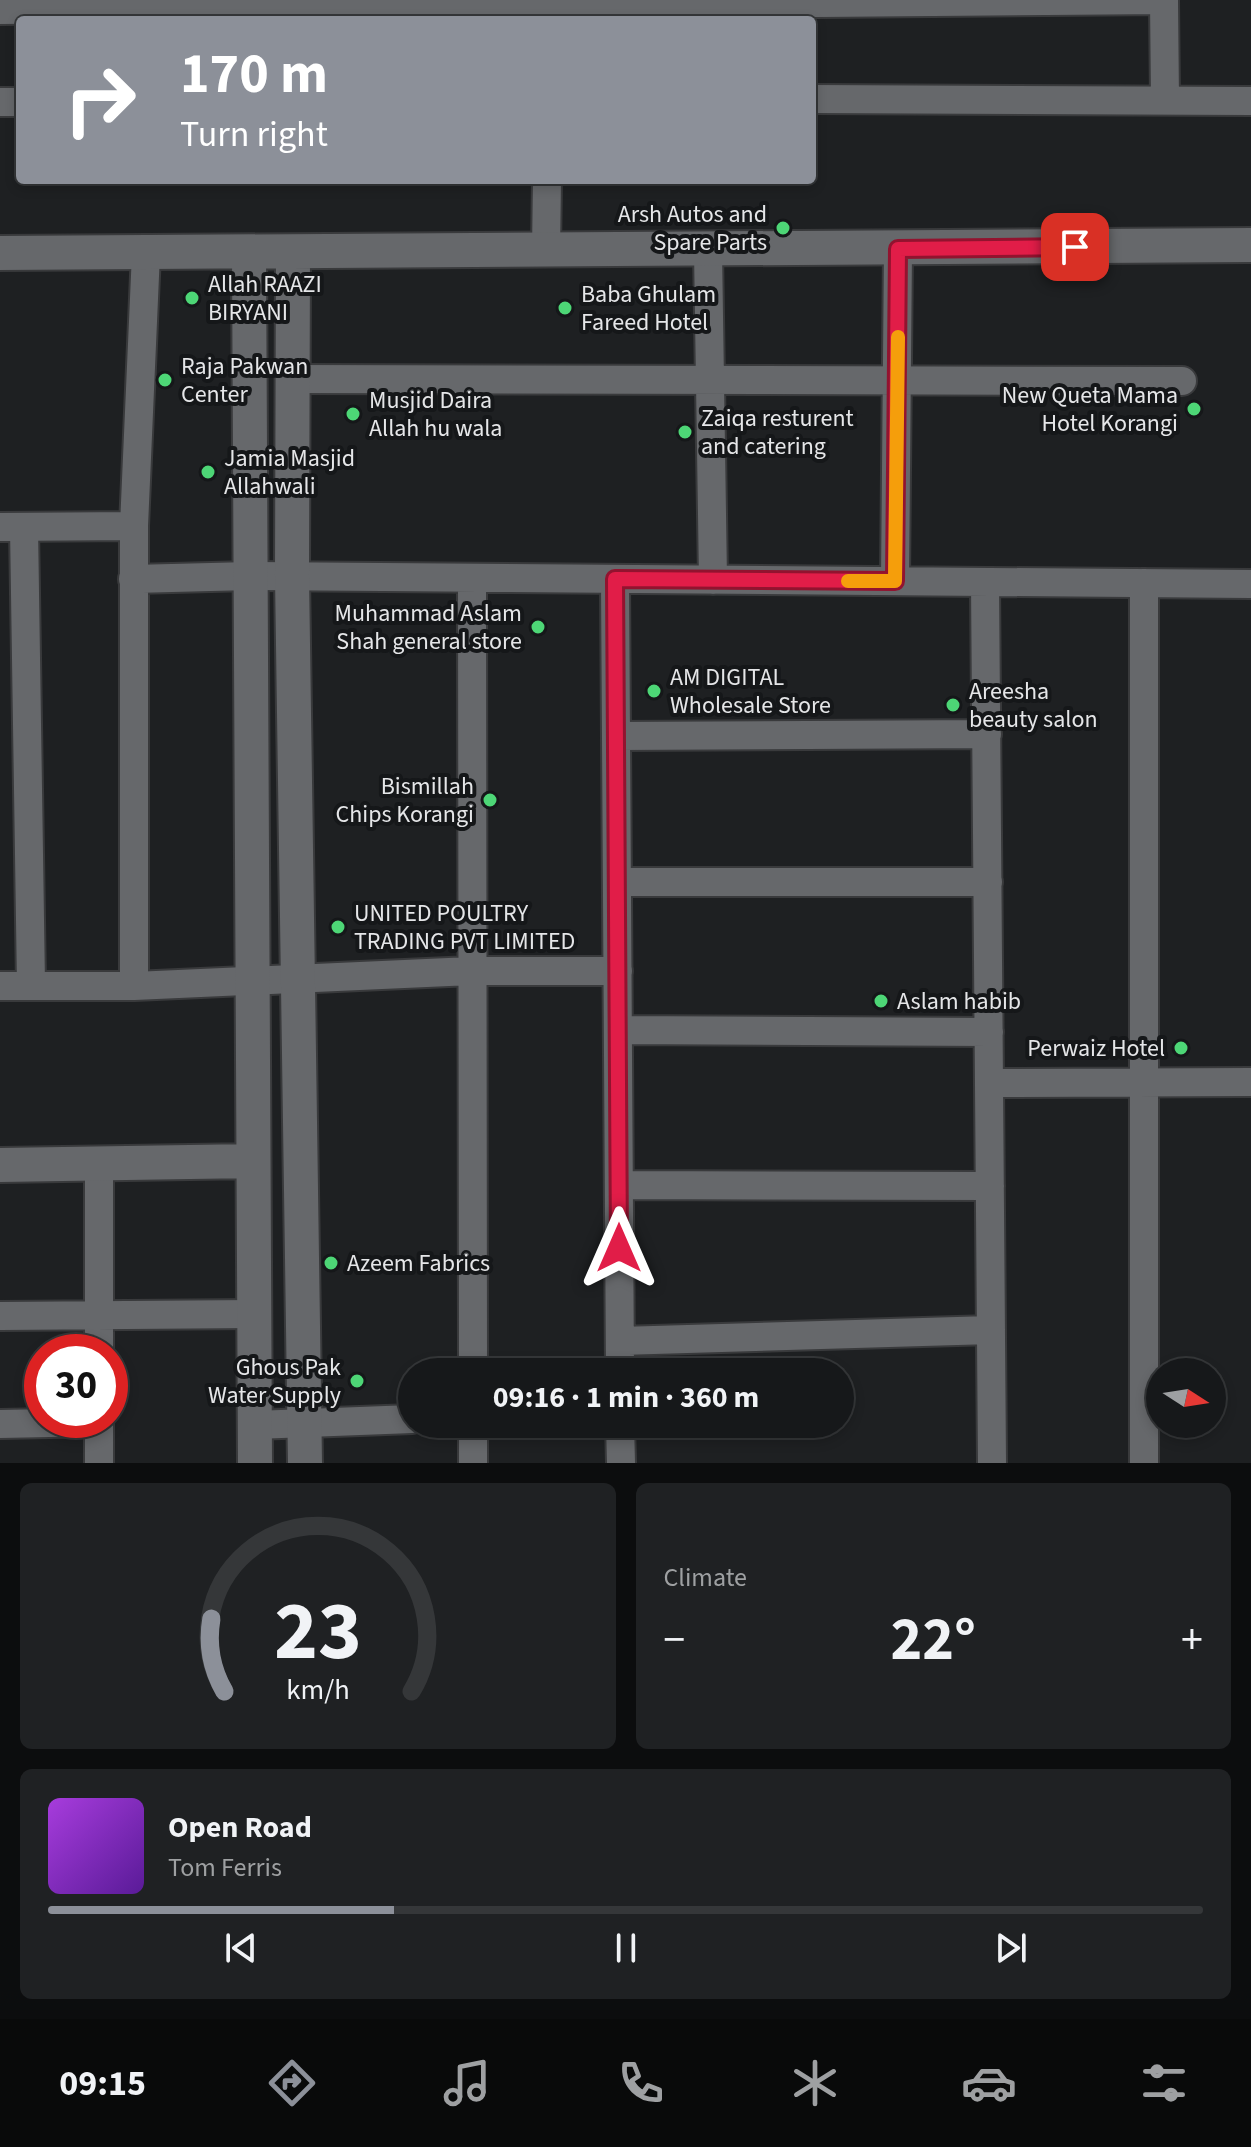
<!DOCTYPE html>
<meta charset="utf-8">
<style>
body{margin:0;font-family:"Source Sans 3",sans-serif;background:#1f2123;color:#f1f3f6;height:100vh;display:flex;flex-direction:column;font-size:30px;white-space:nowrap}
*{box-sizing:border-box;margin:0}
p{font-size:26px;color:#9ea0a2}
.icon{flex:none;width:44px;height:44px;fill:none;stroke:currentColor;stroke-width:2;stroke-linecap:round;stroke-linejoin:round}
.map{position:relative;height:1463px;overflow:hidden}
.drawer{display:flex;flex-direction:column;gap:20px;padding:20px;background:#0c0d0e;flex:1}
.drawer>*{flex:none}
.hud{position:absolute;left:16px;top:16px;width:800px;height:168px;border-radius:8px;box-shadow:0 4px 12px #0003,0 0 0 2px #353739;background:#8c9099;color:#fff;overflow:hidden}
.needle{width:52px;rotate:102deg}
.buttons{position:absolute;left:1146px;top:1358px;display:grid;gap:16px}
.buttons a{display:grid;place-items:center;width:80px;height:80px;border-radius:50%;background:#16181a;box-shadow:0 4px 12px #0003,0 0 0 2px #353739;font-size:40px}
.speed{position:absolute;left:24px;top:1334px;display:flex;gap:16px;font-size:40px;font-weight:700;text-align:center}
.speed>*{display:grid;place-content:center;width:104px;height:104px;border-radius:50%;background:#16181a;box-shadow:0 4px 12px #0003,0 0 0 2px #353739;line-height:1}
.speed .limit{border:12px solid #d22;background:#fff;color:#111}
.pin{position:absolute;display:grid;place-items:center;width:68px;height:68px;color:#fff;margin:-34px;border-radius:16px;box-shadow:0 4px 12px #0006}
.me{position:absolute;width:88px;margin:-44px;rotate:0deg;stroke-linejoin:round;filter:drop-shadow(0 0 6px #0008)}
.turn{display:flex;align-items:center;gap:28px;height:168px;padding:0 32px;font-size:36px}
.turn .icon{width:104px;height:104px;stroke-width:2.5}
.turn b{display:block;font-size:56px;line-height:68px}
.big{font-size:60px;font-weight:700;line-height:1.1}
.drawer .widget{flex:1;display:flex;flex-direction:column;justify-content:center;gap:12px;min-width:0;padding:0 28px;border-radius:12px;background:#1f2123}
.drawer .dial{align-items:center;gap:0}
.dial svg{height:208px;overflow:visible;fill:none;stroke:#353739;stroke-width:7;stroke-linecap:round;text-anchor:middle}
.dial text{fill:#f1f3f6;stroke:none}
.song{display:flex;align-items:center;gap:24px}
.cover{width:96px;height:96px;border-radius:12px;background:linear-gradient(135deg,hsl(280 70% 55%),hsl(270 70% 35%))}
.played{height:8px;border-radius:4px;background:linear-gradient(90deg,#8c9099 30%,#353739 30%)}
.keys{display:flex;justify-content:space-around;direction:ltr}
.heat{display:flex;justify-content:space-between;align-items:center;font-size:44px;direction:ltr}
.drawer .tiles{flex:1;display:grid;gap:20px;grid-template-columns:1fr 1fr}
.widget:last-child{grid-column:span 2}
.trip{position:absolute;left:398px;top:1358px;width:456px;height:80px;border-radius:40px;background:#16181a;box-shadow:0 4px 12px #0003,0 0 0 2px #353739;font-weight:700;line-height:80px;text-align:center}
.menu{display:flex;height:128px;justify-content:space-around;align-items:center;background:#090a0a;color:#9ea0a2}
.menu .icon{width:56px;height:56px}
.menu .active{color:#8c9099}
.menu b{font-size:36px;color:#f1f3f6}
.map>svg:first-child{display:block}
</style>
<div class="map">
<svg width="1251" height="1463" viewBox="0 0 1251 1463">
<rect width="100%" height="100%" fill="#1e2022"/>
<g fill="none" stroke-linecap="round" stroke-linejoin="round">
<defs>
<path id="minor" d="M1164,0l1,100
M0,10l1164,-10
M812,99l439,2
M0,102h20
M708,250l5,330
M546,251l1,-71
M293,379l889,2
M134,526l12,-273
M0,527l134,-1v460
M24,527l7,458
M472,578l1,794
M133,579l117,-3 1001,8
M615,579l5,793
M895,581l3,-332
M985,582l7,881
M616,736l371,-2
M617,882h371
M0,986h134l337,-15h147
M618,1030l371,2
M990,1083l261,-1
M619,1185l371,1
M0,1316l254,-2
M620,1341l371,-11
M99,1352v-187
M0,1424l99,-2
M620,1424l1,39
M255,1425l157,-6
M99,1463v-43
M473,1463v-39
M1144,1463v-880"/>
<path id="tertiary" d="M249,252l6,1211
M293,252l-1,324 13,887
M0,253l1251,-8
M0,1165l253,-4"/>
</defs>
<use href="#minor" stroke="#393a3c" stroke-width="32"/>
<use href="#tertiary" stroke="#393a3c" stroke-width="38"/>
<use href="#minor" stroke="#66686b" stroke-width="28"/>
<use href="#tertiary" stroke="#66686b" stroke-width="34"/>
</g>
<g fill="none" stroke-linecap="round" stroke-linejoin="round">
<defs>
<path id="route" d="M619,1248l-4,-669 280,2 3,-332 177,-2"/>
</defs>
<use href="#route" stroke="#92132f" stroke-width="20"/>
<use href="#route" stroke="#e11d48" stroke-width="14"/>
<path stroke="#f59e0b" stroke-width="14" d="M848,581h47l3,-244"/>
</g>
<g fill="#4dd676" stroke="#151719" stroke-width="3">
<circle cx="783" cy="228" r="8"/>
<circle cx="192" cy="298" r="8"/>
<circle cx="565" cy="308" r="8"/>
<circle cx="165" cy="380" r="8"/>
<circle cx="1194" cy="409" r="8"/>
<circle cx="353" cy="414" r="8"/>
<circle cx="685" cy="432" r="8"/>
<circle cx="208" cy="472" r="8"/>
<circle cx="538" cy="627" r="8"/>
<circle cx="654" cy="691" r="8"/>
<circle cx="953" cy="705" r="8"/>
<circle cx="490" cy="800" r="8"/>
<circle cx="338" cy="927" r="8"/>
<circle cx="881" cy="1001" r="8"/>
<circle cx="1181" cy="1048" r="8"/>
<circle cx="331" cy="1263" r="8"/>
<circle cx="357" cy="1381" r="8"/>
</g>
<g text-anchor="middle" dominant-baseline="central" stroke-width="8" stroke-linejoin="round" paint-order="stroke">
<g font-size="24" fill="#e5e6e8" stroke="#151719" text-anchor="start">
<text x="767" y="214" text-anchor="end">Arsh Autos and<tspan x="767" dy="28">Spare Parts</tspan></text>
<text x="208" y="284">Allah RAAZI<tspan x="208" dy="28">BIRYANI</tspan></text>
<text x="581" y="294">Baba Ghulam<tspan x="581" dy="28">Fareed Hotel</tspan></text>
<text x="181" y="366">Raja Pakwan<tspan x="181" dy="28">Center</tspan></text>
<text x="1178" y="395" text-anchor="end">New Queta Mama<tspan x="1178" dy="28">Hotel Korangi</tspan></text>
<text x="369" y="400">Musjid Daira<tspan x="369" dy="28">Allah hu wala</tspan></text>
<text x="701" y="418">Zaiqa resturent<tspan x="701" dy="28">and catering</tspan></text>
<text x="224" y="458">Jamia Masjid<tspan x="224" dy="28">Allahwali</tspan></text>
<text x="522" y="613" text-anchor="end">Muhammad Aslam<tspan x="522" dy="28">Shah general store</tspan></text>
<text x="670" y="677">AM DIGITAL<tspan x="670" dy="28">Wholesale Store</tspan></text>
<text x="969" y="691">Areesha<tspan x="969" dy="28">beauty salon</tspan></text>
<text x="474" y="786" text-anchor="end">Bismillah<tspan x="474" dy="28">Chips Korangi</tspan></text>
<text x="354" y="913">UNITED POULTRY<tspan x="354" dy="28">TRADING PVT LIMITED</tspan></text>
<text x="897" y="1001">Aslam habib</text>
<text x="1165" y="1048" text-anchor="end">Perwaiz Hotel</text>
<text x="347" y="1263">Azeem Fabrics</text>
<text x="341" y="1367" text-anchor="end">Ghous Pak<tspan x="341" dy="28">Water Supply</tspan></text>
</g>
</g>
</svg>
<div class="buttons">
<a><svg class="needle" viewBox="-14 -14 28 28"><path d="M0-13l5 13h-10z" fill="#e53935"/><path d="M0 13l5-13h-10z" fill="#9ea0a2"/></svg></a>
</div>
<div class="speed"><div class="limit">30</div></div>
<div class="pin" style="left:1075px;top:247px;background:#d93025"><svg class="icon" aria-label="arrive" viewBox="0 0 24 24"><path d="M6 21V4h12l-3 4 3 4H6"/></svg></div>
<svg class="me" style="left:619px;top:1248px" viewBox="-20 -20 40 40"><path d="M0-17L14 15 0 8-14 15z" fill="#e11d48" stroke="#fff" stroke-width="4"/></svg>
<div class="trip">09:16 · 1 min · 360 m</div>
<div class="hud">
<div class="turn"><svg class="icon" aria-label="right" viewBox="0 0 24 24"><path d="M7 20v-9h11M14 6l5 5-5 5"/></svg><div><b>170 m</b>Turn right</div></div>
</div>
</div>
<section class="drawer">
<div class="tiles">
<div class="widget dial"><svg viewBox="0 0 100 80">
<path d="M14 69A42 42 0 1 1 86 69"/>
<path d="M14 69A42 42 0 0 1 9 41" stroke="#8c9099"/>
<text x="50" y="56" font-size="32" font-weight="700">23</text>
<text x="50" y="72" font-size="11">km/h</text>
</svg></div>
<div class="widget"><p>Climate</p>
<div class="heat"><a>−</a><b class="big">22°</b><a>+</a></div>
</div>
<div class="widget">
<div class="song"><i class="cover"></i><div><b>Open Road</b><p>Tom Ferris</p></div></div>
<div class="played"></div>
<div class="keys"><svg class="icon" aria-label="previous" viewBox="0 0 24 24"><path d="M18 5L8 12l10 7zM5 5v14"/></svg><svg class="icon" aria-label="pause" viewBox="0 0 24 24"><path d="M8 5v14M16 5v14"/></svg><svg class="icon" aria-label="next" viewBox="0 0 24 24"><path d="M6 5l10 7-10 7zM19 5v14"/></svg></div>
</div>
</div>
</section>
<nav class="menu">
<b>09:15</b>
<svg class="icon active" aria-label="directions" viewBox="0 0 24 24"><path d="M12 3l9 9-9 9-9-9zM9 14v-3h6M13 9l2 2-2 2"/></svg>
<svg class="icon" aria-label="music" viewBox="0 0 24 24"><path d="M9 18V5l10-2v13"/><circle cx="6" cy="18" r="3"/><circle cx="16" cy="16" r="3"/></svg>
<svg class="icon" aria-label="phone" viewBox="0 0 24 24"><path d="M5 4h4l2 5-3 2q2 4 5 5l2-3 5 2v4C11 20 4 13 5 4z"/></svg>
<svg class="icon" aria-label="climate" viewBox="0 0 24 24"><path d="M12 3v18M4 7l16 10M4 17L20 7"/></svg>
<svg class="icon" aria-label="car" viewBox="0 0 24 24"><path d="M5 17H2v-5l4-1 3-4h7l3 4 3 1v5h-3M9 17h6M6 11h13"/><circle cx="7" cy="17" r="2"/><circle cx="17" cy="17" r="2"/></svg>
<svg class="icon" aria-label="filters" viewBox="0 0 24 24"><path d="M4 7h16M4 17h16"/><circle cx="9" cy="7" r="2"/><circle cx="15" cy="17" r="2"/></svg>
</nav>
